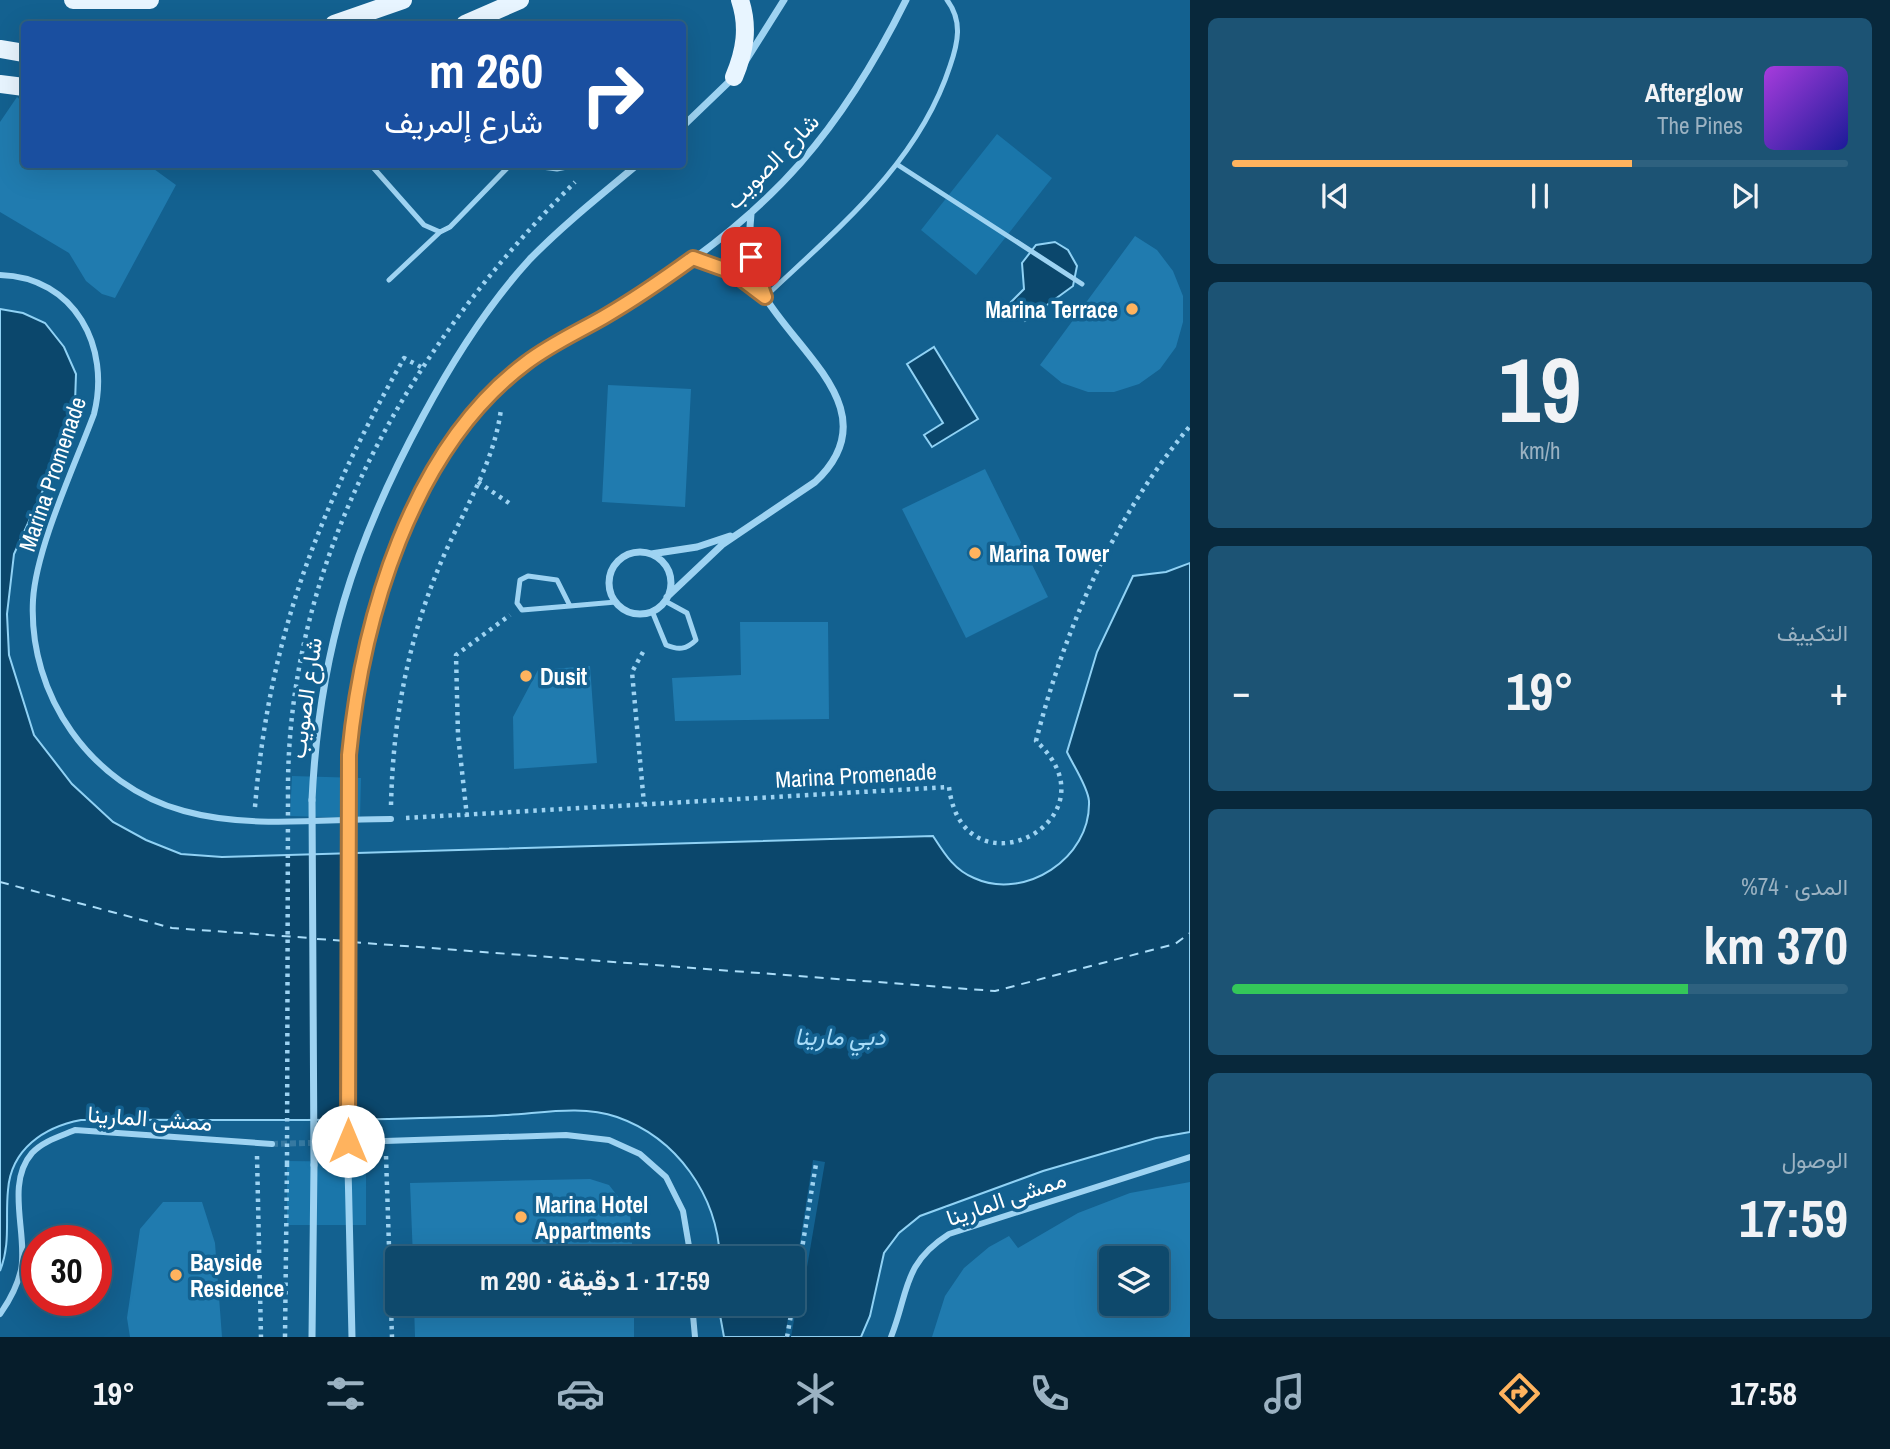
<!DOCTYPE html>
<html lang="ar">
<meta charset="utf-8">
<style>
body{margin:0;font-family:"Archivo Narrow",Vazirmatn,sans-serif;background:#1c5374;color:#f1f3f6;direction:rtl;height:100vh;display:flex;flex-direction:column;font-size:26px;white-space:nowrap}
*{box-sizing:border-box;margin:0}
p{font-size:23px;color:#9bb2c2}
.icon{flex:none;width:38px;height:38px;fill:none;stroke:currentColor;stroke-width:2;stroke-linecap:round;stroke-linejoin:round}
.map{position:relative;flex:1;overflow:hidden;direction:ltr}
.details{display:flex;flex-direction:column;gap:18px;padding:18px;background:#08283b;width:700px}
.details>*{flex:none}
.top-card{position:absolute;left:21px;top:21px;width:665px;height:147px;border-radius:7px;box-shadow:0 7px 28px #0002,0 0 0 2px #2e617f;direction:rtl;background:#1a4fa0;color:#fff;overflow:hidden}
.fabs{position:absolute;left:1099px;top:1246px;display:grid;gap:14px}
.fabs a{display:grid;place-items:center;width:70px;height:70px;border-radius:7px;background:#0e496c;box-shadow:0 7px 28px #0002,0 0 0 2px #2e617f;font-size:35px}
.speed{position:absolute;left:21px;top:1225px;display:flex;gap:14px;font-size:35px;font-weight:700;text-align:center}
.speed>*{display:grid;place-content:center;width:91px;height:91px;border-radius:50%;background:#0e496c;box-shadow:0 7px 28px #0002,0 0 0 2px #2e617f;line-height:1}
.speed .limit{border:10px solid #d22;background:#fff;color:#111}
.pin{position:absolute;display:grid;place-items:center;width:60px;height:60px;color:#fff;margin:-30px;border-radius:14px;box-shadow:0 4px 10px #0006}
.me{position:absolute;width:77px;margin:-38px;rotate:0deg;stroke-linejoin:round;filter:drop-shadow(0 0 5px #0008)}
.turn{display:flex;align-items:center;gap:24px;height:147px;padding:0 28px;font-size:32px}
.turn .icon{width:91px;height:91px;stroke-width:2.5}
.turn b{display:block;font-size:49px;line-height:60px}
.big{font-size:52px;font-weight:800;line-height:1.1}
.details .widget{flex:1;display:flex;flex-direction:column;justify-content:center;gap:10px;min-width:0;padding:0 24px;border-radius:10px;background:#1c5374}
.details .dial{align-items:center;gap:0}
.dial b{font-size:91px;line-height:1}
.song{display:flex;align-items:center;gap:21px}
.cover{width:84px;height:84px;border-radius:10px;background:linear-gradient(135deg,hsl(280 70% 55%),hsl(240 70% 35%))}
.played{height:7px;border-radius:4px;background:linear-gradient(90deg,#ffb35e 65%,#2e617f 65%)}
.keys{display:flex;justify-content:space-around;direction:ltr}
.heat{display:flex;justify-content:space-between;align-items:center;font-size:38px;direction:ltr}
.charge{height:10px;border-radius:5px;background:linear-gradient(90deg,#34c759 74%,#2e617f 0)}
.trip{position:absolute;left:385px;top:1246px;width:420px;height:70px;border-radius:7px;background:#0e496c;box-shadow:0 7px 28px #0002,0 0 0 2px #2e617f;font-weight:800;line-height:70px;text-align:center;direction:rtl}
.tab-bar{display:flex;height:112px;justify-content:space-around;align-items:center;background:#061d2b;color:#9bb2c2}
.tab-bar .icon{width:49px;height:49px}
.tab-bar .on{color:#ffb35e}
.tab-bar b{font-size:32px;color:#f1f3f6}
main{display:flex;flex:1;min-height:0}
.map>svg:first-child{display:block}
</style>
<main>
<section class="details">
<div class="widget">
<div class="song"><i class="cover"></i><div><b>Afterglow</b><p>The Pines</p></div></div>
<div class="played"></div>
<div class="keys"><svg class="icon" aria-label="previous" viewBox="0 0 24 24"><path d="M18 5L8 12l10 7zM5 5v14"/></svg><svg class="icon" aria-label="pause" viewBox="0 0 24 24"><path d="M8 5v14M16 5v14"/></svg><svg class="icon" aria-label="next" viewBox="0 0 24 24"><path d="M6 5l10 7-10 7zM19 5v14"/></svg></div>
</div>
<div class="widget dial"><b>19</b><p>km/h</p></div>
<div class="widget"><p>التكييف</p>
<div class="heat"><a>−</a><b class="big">19°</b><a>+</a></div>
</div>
<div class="widget"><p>المدى · 74%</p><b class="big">370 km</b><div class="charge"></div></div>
<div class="widget"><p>الوصول</p><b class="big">17:59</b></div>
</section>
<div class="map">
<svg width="1190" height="1337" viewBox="0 0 1190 1337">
<rect width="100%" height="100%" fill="#136190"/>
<path fill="#1a76aa" d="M997,134l55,44 -76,97 -55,-45z
M292,776l69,2 -1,40 -70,-2z
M287,1161l79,1v63h-79z"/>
<path fill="#0b476c" stroke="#90d2f5" stroke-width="2" d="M1055,242l13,8 9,16 -4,20 -48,35 -16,-17 15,-15 -2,-26 14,-18z
M0,309l23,4 22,10 19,24 12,27 -1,29 -17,54 -44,97 -7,60 2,41 25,80 38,49 41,38 33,18 35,14 41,3 711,-21c11,17 21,34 41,42 50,23 117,-19 115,-77 -1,-14 -16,-36 -22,-49l30,-100 36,-76 33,-4 24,-9v569l-34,6 -113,33 -123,45 -21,17 -15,20 -14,63 -9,21h-137l-6,-33h75v-46h-73c-3,-63 -43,-120 -103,-141 -35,-12 -74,-4 -111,-2 -28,2 -56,2 -85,3 -113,4 -227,1 -340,2 -37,7 -70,29 -73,70 -3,29 3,53 -8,81z
M934,347l44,72 -46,28 -8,-12 19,-12 -36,-59z"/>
<path fill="#136190" d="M813,1160l12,2 -26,152 -4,1 -4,22h-6z"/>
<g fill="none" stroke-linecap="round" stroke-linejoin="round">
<path stroke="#aaddf9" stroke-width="2" stroke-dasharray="9 7" stroke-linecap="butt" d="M0,882l172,46 139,10
M317,939l29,2
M352,942l643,49 180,-47 15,-11"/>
</g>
<path fill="#207baf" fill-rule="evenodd" d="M17,97l7,6v61h123l29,21 -61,113 -13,-4 -16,-13 -17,-28 -69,-41v-90z
M1135,236l22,14 16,21 10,25v26l-7,25 -16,22 -21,15 -25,8h-26l-26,-9 -22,-18z
M608,385l83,4 -6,118 -83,-5z
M985,469l63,128 -82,41 -64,-129z
M740,622h88l1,97 -154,2 -3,-43 69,-3z
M590,666l7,97 -83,6 -1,-52 25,-47z
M590,1179l19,6 21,27 3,46h-220l-3,-75z
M1190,1182v155h-258l13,-41 19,-28 25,-21 20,-11 9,12 60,-35 52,-20zM1111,1258h46v46h-46z
M163,1202h39l13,41 7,94h-92l-3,-19 13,-89z
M414,1304h220v33h-219z"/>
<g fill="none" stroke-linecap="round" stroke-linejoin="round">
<path stroke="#3679a1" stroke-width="6" stroke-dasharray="6 3" stroke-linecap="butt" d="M272,1144l113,-3"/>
<path stroke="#9ed3f2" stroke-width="4.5" stroke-dasharray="3.5 5" stroke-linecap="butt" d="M478,482l31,21
M643,652l-11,20 12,132
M288,798c-3,-238 122,-452 287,-616
M391,805c2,-84 16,-161 48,-238 21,-52 55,-101 62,-158
M255,807c14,-172 65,-300 149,-449l17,9
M467,817l-9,-82 -2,-80 54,-40
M406,818l543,-31c14,114 173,32 87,-46 29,-114 78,-224 154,-315
M257,1156l4,181
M386,1156l6,181
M793,1303l23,-139
M285,1337l2,-173
M787,1337l6,-33"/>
<path stroke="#9ed3f2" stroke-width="5" d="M370,164l54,61 16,7 10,-5 61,-63
M519,164l38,5 25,-5
M898,165l184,119
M389,280l51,-48
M765,297c73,-69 153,-133 185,-231 8,-23 13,-45 -3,-66
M570,606l-48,4 -5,-7 3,-23 8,-4 29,4 13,26 46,-4
M652,611l14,34c12,5 20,5 30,-5l-9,-27 -22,-12"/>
<path stroke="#9ed3f2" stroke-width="6" d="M0,275c75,2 111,72 94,139 -19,51 -58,134 -61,186 -5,95 58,186 151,211 65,18 140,8 207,8
M385,1141l181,-6 43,5 31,14 26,23 17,34 8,47
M692,1304l3,33
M0,1314c10,-14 17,-27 21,-44 7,-36 -16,-86 11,-117 11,-12 29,-17 43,-23l197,14
M891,1337c18,-45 11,-73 58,-103l241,-77"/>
<path stroke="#9ed3f2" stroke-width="7" d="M745,62l39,-62
M682,127l52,-50
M693,258l39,14 31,23
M609 583a31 31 0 1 1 62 0a31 31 0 1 1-62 0Z
M651,554l46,-7 33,-11
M667,597l56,-53 92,-62c73,-68 -14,-126 -50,-185 -15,-25 -17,-54 -14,-83
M312,800c7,-147 41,-255 111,-384 30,-56 64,-110 107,-157 33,-34 71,-64 108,-95
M348,800c2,-116 27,-226 87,-327 18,-32 39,-63 66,-89 43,-41 100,-64 150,-96 123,-79 191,-159 255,-288
M348,1167l4,170
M312,1337l2,-172"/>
<path stroke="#e8f5ff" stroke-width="18" d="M73,0h77
M334,24l69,-24
M465,24l55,-24
M0,49l24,4
M734,77c11,-26 15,-50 6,-77
M0,84l24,3"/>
<path stroke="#9ed3f2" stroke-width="4.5" stroke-dasharray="3.5 5" stroke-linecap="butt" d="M287,1164l1,-366"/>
<path stroke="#9ed3f2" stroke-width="7" d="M312,800l2,365
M348,800v367"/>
</g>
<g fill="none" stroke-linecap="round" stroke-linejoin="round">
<defs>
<path id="route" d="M348,1141l1,-386c13,-136 62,-306 177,-392 25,-19 52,-31 78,-46 31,-18 60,-38 89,-59l39,14 33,25 -14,-40"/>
</defs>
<use href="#route" stroke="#a6743d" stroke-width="18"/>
<use href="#route" stroke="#ffb35e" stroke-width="12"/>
</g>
<g fill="#ffb35e" stroke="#136190" stroke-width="2.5">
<circle cx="1132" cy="309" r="7"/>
<circle cx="975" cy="553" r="7"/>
<circle cx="526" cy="676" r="7"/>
<circle cx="521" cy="1217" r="7"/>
<circle cx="176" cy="1275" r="7"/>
</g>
<g text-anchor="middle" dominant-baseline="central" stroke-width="7" stroke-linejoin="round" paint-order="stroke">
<g font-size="23" fill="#fff" stroke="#136190">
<text transform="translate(772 161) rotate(-46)">شارع الصويب</text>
<text transform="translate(52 474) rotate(-71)">Marina Promenade</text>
<text transform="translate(305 698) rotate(-82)">شارع الصويب</text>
<text transform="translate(856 775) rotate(-3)">Marina Promenade</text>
<text transform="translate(150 1118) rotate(4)">ممشى المارينا</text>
<text transform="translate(1006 1198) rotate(-19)">ممشى المارينا</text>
</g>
<g font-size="23" font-weight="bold" fill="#fff" stroke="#136190" text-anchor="start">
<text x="1118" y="309" text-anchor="end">Marina Terrace</text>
<text x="989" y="553">Marina Tower</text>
<text x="540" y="676">Dusit</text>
<text x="535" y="1204">Marina Hotel<tspan x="535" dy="26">Appartments</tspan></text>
<text x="190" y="1262">Bayside<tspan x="190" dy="26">Residence</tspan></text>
</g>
<g font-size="24" font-style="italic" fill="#aaddf9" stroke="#136190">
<text x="840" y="1036">دبي مارينا</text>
</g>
</g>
</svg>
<div class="fabs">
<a><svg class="icon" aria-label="layers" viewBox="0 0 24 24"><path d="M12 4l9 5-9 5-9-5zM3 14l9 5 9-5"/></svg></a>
</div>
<div class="speed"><div class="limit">30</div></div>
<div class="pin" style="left:751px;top:257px;background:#d93025"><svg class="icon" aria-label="arrive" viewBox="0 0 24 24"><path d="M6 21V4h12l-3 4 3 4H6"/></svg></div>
<svg class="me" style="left:348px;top:1141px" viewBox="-20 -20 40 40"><circle r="19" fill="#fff"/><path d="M0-13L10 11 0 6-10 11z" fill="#ffb35e"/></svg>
<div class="trip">17:59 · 1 دقيقة · 290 m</div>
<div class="top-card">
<div class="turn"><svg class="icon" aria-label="right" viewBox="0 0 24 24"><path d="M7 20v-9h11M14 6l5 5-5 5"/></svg><div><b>260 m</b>شارع إلمريف</div></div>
</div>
</div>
</main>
<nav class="tab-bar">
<b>17:58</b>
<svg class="icon on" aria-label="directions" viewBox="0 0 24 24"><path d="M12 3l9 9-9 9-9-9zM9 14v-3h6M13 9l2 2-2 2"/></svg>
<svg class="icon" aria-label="music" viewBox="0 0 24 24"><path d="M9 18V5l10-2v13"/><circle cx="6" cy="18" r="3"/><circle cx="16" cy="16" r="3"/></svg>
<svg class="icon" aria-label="phone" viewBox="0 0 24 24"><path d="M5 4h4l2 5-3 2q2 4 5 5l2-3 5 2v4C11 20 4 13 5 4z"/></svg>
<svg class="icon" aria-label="climate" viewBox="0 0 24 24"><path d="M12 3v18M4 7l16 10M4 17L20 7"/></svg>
<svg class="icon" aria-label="car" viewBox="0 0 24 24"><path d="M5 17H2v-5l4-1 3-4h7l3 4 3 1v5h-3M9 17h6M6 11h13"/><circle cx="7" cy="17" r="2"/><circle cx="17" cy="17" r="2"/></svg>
<svg class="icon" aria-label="filters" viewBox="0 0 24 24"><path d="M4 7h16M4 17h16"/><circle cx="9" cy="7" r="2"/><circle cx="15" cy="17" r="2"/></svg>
<b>19°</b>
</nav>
